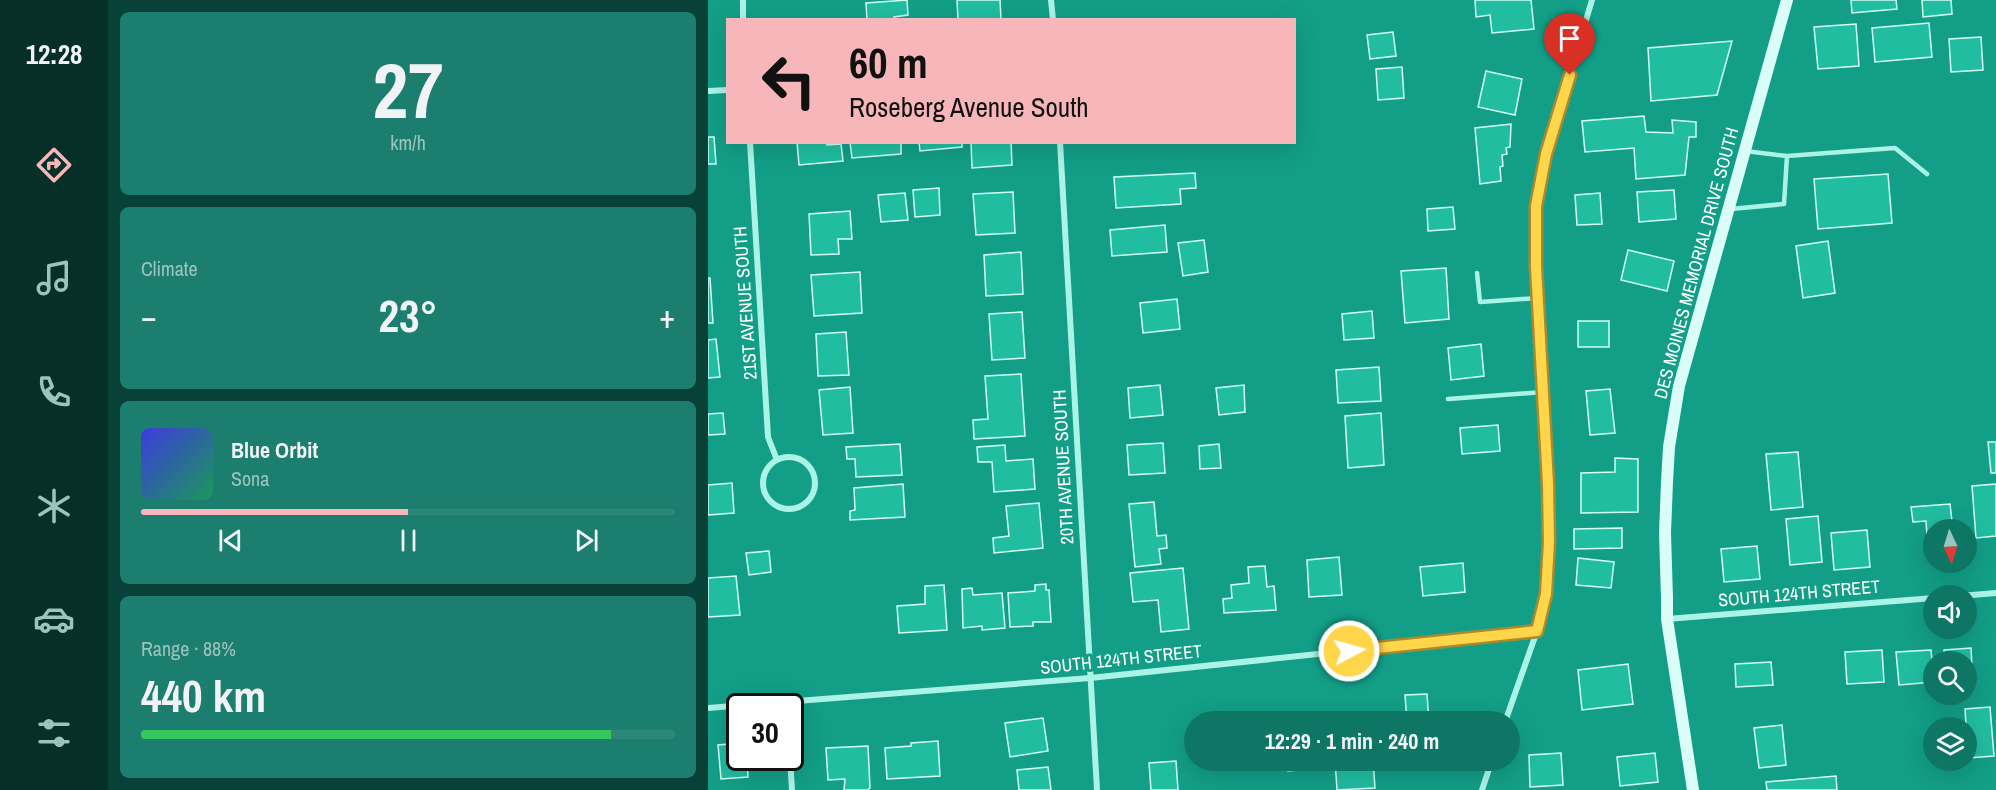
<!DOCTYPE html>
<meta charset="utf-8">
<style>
body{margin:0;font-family:"Archivo Narrow",sans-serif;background:#1c7e6e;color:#f1f3f6;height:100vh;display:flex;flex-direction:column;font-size:22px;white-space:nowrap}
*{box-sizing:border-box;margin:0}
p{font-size:20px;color:#9bc4bf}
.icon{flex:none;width:33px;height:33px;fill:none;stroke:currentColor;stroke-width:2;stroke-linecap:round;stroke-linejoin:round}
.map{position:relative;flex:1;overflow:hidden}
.drawer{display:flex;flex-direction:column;gap:12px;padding:12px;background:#084138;width:600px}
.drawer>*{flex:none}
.banner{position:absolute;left:18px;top:18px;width:570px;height:126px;border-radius:0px;box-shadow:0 6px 24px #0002;background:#f7b7ba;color:#111;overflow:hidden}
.needle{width:39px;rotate:176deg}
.controls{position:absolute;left:1215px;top:519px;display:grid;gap:12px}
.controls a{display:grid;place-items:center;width:54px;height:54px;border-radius:50%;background:#0e7665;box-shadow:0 6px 24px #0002;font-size:30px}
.speed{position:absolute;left:18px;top:693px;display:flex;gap:12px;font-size:30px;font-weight:700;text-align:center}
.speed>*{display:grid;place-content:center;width:78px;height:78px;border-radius:50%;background:#0e7665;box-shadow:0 6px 24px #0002;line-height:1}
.speed .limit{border:3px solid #111;border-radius:9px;background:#fff;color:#111}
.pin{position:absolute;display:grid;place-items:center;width:51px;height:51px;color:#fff;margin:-62px -26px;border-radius:50% 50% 50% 0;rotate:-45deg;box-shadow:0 0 6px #0007}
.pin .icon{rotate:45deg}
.me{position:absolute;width:66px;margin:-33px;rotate:84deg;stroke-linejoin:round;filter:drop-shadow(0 0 4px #0008)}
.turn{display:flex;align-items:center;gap:21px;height:126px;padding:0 24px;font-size:27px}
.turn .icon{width:78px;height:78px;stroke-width:2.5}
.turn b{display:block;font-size:42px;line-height:51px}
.big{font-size:45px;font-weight:800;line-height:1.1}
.drawer .widget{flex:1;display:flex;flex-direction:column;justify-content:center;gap:9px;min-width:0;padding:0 21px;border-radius:9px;background:#1c7e6e}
.drawer .dial{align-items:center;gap:0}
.dial b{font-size:78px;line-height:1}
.song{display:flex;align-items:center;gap:18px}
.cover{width:72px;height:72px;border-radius:9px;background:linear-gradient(135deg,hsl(240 70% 55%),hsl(150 70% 35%))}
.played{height:6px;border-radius:3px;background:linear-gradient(90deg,#f7b7ba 50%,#2e8879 50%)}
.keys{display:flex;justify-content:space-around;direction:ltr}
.heat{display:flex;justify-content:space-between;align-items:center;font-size:33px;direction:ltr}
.charge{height:9px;border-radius:4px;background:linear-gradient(90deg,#34c759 88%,#2e8879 0)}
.trip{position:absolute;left:476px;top:711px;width:336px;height:60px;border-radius:30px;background:#0e7665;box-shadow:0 6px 24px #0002;font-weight:800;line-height:60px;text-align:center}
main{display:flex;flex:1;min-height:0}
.dock{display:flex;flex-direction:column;width:108px;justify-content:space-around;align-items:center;background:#062f28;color:#9bc4bf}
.dock .icon{width:42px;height:42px}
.dock .active{color:#f7b7ba}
.dock b{font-size:27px;color:#f1f3f6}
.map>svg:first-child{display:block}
</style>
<main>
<nav class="dock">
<b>12:28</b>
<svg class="icon active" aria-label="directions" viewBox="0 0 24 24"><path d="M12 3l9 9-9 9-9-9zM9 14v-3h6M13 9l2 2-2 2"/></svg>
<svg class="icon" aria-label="music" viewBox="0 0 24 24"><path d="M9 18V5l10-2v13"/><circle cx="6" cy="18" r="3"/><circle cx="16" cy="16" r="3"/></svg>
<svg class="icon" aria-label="phone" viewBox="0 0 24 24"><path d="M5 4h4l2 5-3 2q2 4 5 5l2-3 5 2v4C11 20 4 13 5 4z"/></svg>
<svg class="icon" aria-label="climate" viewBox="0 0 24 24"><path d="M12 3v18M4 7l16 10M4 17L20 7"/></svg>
<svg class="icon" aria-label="car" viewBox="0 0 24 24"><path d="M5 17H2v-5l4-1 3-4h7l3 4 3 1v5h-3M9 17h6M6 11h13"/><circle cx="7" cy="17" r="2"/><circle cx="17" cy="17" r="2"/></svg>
<svg class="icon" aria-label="filters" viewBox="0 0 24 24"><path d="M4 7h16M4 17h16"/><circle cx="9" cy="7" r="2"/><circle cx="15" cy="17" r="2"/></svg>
</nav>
<section class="drawer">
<div class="widget dial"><b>27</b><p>km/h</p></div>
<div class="widget"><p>Climate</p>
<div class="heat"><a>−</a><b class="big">23°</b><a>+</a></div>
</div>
<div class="widget">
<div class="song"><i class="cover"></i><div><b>Blue Orbit</b><p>Sona</p></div></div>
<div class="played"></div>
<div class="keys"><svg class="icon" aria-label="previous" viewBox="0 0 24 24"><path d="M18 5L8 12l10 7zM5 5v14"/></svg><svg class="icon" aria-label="pause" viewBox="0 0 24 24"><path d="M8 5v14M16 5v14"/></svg><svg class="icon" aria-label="next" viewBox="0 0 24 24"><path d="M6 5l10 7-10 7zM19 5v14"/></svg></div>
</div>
<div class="widget"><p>Range · 88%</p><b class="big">440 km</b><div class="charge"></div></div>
</section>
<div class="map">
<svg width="1288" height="790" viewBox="0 0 1288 790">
<rect width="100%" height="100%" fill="#139e87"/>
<path fill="#21bda1" stroke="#d2fef6" stroke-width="1.5" d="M199,0l1,15 -14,2v3h-27l-1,-17z
M249,0h43l1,20h-43z
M767,0h56l3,29 -42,4 -2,-18 -14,2z
M1143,0h45l1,9 -45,4z
M1214,0h29l1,14 -29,3z
M1221,23l3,34 -57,5 -3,-34z
M1148,24l3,42 -41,3 -4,-42z
M685,32l3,24 -26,3 -3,-24z
M1273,37l2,33 -32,2 -2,-33z
M1024,41l-15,54 -66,6 -3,-53z
M694,67l2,31 -26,2 -2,-31z
M778,71l36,8 -7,36 -37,-8z
M936,116l2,16 27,1 -1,-13 24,2v15h-7l-4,38 -49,4 -2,-31 -49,4 -3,-31z
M803,124l-1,23 -4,1 1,6 -5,1 1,11 -3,1 1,14 -21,3 -5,-56z
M0,137h6l2,27h-8z
M89,142h30v3l14,-1 2,17 -44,4z
M142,142h51v12l-49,4z
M211,142h43v5l-42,4z
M263,142h40l1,23 -40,3z
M487,173l1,15 -16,1 1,15 -65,4 -2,-31z
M1180,174l4,49 -74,6 -4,-50z
M231,188l1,27 -25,2 -2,-27z
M966,190l2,29 -37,3 -2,-30z
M305,192l2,41 -39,2 -3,-41z
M197,193l3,27 -27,2 -3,-27z
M892,193l2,31 -25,1 -2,-30z
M745,207l2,22 -27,2 -1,-22z
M142,211l2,28h-14l1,15 -28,1 -2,-41z
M457,225l2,27 -55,4 -2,-26z
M496,240l4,32 -25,4 -5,-33z
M1120,241l7,52 -32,5 -7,-52z
M920,250l46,11 -7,30 -46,-11z
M313,252l2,42 -37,2 -2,-41z
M738,268l3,51 -44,4 -4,-52z
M152,272l2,41 -48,3 -3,-41z
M0,278h2l3,45h-5z
M469,299l3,30 -37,4 -3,-30z
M664,311l2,27 -30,2 -2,-26z
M314,312l3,46 -33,2 -3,-46z
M870,321h31v26h-31z
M138,332l3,43 -31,1 -2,-42z
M8,339l4,38 -12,1v-38z
M773,344l3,32 -33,4 -3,-32z
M671,367l2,34 -43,2 -2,-33z
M313,374l4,62 -51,3 -1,-19 15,-1 -3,-43z
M452,385l3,30 -33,3 -2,-30z
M536,385l1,27 -26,3 -3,-27z
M142,387l3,46 -30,2 -4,-45z
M902,389l5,44 -25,2 -4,-44z
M15,413l2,21 -17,1v-21z
M673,413l3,52 -36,3 -3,-52z
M790,425l2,26 -38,3 -2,-26z
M1280,442h8v31h-5z
M455,443l2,30 -36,2 -2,-30z
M192,444l2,31 -46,2 -1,-18h-8l-1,-12z
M511,444l2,24 -21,1 -1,-23z
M297,445l1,16 27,-2 2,30 -41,3 -2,-30h-14l-1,-15z
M1090,452l5,55 -32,3 -5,-56z
M907,458l23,1v53l-57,1v-40l34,-1z
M24,483l2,30 -26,2v-30z
M195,484l2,33 -55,3v-9l5,-1 -1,-22z
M1288,484v52l-20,2 -4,-52z
M446,502l3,34 9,-1 1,13 -8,1 2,15 -26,3 -6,-63z
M331,503l4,45 -49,5 -1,-15 16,-2 -3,-30z
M1242,504l3,26h-19v5l-7,1 -1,-15 -13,1 -2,-15z
M1110,516l4,46 -32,3 -4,-46z
M914,528v20l-48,1v-20z
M1159,530l3,37 -36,3 -3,-37z
M1049,546l3,33 -36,3 -3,-33z
M61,551l2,21 -22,3 -3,-22z
M631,557l3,38 -33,2 -2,-37z
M870,558l36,4 -3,26 -35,-3z
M755,563l2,29 -42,4 -3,-29z
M557,566l2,21 7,-1 2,24 -52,3 -1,-14 9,-1 -1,-13 18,-2 -1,-16z
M475,568l6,61 -28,3 -3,-32 -25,2 -3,-29z
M28,576l4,39 -32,2v-39z
M338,584v6h3l2,32h-18v4l-23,1 -2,-34 27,-2v-6z
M236,585l3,45 -48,3 -2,-27 28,-2v-18z
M264,588l1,7 29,-2 3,35 -23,2v-4l-19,2 -1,-39z
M1263,648l2,37h-7v-23h-21l-1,-12z
M1174,650l2,32 -37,2 -2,-32z
M1223,650l3,32 -35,3 -3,-33z
M1063,662l2,23 -37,2 -1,-23z
M920,664l5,40 -51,6 -4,-40z
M719,694l2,28h-22l-2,-27z
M1282,707l4,49 -26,2 -3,-49z
M335,718l5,33 -38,6 -5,-34z
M1074,725l4,40 -27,3 -5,-40z
M230,741l2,35 -53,3 -2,-31 26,-2v-3z
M32,743v15h7l1,19 -27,2 -3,-34z
M160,746l2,42 -2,2h-24l1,-11 -17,1 -2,-32z
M853,753l2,32 -33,2 -1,-32z
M947,753l3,29 -38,4 -3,-29z
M579,760h42l1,7 -42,4z
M627,760h38l2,28 -38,2z
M468,761l2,29h-27l-2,-27z
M340,767l3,23h-32l-2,-20z
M1128,776l1,14h-70l-1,-8z"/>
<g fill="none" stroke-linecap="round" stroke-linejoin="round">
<path stroke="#aaf4e7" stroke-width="4.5" d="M1037,151l42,5
M1023,209l53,-5 3,-48 108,-8 32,26
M769,273l3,29 58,-4
M740,399l95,-7"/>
<path stroke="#aaf4e7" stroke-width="6" d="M35,0v20
M343,0l2,20
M0,91l20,-1
M42,142l18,295 9,23
M352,142l37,648
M55 483a26 26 0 1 1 52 0a26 26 0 1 1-52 0Z
M1252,596l36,-3
M959,619l267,-21
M0,708l382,-30 447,-47
M797,722l32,-91 9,-38 2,-24v-85l-12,-217v-61l10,-52 46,-154
M82,758l2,32
M774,790l10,-30"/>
<path stroke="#dafdf7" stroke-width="12" d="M985,790l-26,-171v-21l-2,-65 2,-51 2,-35 10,-61 108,-386"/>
</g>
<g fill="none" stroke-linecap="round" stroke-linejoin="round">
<defs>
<path id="route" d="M641,651l188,-20 9,-37 3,-52 -1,-58 -12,-217v-61l10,-52 24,-79"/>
</defs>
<use href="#route" stroke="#a68a30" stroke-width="15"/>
<use href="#route" stroke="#ffd54a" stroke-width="10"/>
</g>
<g text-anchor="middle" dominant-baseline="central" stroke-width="6" stroke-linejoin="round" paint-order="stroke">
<g font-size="18" fill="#fff" stroke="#139e87">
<text transform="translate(988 263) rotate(-75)">DES MOINES MEMORIAL DRIVE SOUTH</text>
<text transform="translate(37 303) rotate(-94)">21ST AVENUE SOUTH</text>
<text transform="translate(355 467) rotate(-93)">20TH AVENUE SOUTH</text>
<text transform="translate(1091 593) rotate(-5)">SOUTH 124TH STREET</text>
<text transform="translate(413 659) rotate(-6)">SOUTH 124TH STREET</text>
</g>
</g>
</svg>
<div class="controls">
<a><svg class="needle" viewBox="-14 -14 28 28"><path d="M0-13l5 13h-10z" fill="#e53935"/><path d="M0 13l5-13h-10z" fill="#9bc4bf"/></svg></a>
<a><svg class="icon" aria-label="sound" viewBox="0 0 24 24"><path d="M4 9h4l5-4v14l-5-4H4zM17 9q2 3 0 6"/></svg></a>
<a><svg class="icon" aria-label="search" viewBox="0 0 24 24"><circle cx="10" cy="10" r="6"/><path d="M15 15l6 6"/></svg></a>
<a><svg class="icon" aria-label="layers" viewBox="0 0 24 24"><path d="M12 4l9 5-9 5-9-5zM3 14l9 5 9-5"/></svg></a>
</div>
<div class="speed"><div class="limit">30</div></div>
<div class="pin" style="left:862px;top:75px;background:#d93025"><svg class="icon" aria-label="arrive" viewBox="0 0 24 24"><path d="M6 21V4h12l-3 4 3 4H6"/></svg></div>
<svg class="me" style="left:641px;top:651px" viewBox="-20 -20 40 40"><circle r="17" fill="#ffd54a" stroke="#fff" stroke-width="3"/><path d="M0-11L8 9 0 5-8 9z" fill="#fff"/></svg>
<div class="trip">12:29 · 1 min · 240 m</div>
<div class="banner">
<div class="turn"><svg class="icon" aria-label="left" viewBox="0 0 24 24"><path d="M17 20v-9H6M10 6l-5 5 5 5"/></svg><div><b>60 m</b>Roseberg Avenue South</div></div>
</div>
</div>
</main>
